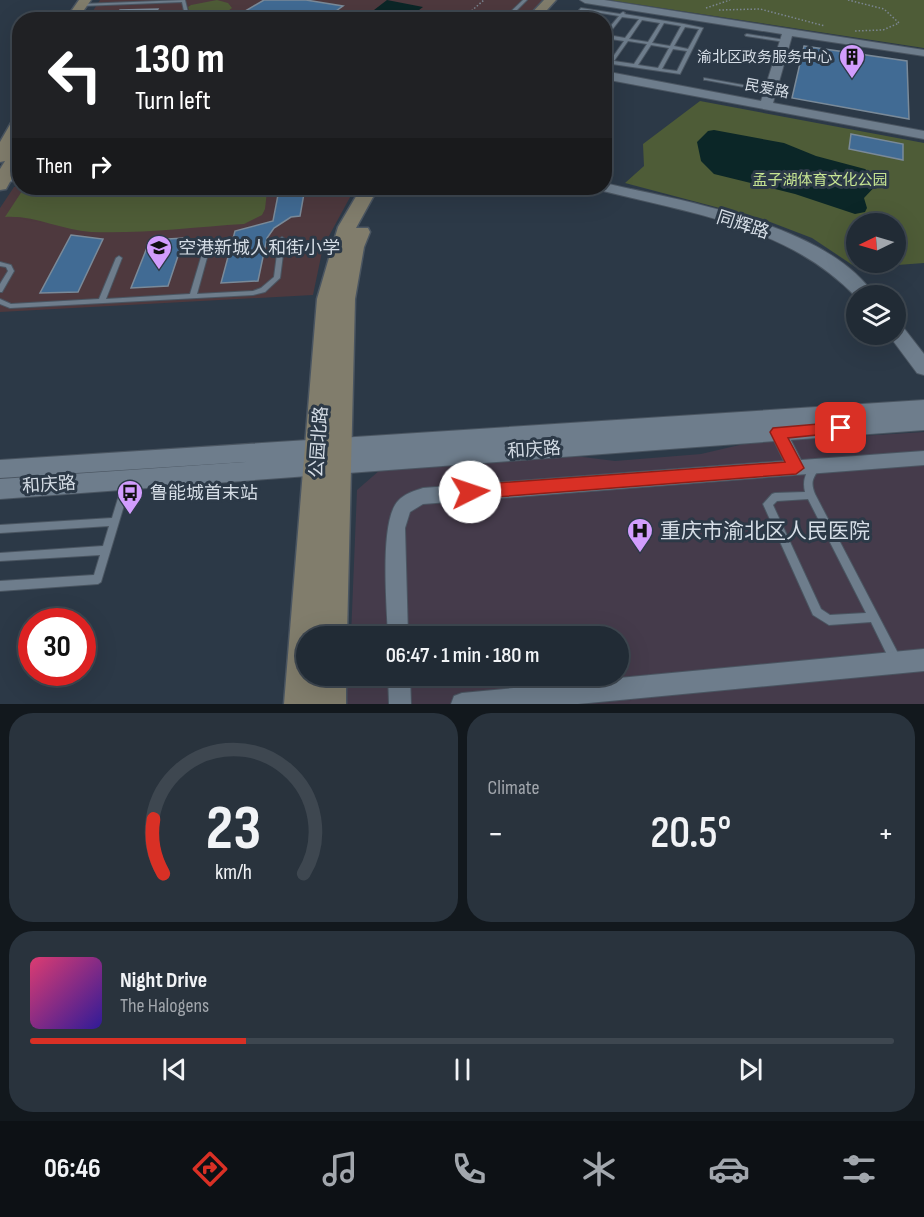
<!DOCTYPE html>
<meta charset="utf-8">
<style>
body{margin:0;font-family:"Sofia Sans Condensed","Noto Sans SC",sans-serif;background:#29333d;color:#f1f3f6;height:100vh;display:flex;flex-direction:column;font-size:22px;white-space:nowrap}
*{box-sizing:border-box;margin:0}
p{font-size:20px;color:#a2a7ad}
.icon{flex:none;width:33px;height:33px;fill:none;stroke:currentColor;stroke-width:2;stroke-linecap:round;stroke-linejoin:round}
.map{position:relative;height:704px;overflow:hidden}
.sheet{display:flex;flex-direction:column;gap:9px;padding:9px;background:#12181d;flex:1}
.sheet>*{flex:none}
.guide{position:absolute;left:12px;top:12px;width:600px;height:183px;border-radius:24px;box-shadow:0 6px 24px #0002,0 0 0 2px #3e4750;background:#202124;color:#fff;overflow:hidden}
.needle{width:39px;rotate:265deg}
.tools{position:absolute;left:846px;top:213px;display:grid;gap:12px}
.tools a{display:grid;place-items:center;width:60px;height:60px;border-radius:50%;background:#212b35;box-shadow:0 6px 24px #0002,0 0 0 2px #3e4750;font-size:30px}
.speed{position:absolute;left:18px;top:608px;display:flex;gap:12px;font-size:30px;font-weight:700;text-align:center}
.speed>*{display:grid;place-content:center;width:78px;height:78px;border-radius:50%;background:#212b35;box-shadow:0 6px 24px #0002,0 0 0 2px #3e4750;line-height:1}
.speed .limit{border:9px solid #d22;background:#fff;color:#111}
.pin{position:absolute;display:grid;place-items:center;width:51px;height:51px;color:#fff;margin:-26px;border-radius:12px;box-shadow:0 3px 9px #0006}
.me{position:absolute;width:66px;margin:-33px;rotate:86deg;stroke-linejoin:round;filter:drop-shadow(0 0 4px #0008)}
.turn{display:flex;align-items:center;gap:21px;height:126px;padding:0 24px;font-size:27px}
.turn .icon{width:78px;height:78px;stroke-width:2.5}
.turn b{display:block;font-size:42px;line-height:51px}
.then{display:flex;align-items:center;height:57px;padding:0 24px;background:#0003;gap:12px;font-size:22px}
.big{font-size:45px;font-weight:600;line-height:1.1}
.sheet .card{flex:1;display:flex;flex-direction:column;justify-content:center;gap:9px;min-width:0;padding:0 21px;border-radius:24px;background:#29333d}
.sheet .dial{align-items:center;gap:0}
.dial svg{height:156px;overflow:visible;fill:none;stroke:#3e4750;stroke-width:7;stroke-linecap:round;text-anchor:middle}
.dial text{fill:#f1f3f6;stroke:none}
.song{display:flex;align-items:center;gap:18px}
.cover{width:72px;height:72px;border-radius:9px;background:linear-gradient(135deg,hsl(340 70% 55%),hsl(250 70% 35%))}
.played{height:6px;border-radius:3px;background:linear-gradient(90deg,#d93025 25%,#3e4750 25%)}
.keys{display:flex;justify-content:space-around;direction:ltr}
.heat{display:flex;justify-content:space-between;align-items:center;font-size:33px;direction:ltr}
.sheet .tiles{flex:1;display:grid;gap:9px;grid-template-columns:1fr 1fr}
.card:last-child{grid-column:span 2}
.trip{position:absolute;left:296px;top:626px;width:333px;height:60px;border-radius:30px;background:#212b35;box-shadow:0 6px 24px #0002,0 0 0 2px #3e4750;font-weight:600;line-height:60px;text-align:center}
.dock{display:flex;height:96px;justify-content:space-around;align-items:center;background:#0d1115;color:#a2a7ad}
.dock .icon{width:42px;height:42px}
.dock .on{color:#d93025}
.dock b{font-size:27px;color:#f1f3f6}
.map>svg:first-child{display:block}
</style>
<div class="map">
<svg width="924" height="704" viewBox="0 0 924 704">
<rect width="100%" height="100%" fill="#2c3947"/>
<path fill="#4e393e" d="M100,0h443l-20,20h-436z
M19,185l1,3h335l-32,59 -10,48 -313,17v-104l14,-21z"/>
<path fill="#453b4b" d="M924,432v272h-582l4,-29h272v-39h-267l6,-146 23,-20 187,-15 48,6 86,-7 47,-11z"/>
<path fill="#4e5c37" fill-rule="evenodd" d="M217,0l11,3 4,5 -15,11h-25l-4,-12 3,-2z
M609,0h315v48z
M700,101l224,42v120l-67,5 -45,-30 -47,-18 -140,-37 19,-17 -1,-22zM856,224h40v38h-40z
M24,188h240l3,3 -2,18 -3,6 -18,9c-50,3 -103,10 -153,8 -30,-2 -57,-17 -86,-15z"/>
<path fill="#0b2627" d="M387,0l36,7 -12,9 -37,-6z
M714,130l70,13 32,13 49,13 16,11 -17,18 3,10 -2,4 -10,2 -60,-20 -81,-20 -13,-13 -4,-19 11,-11z"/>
<path fill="#416b94" stroke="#7a8a99" stroke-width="1.5" d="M264,0h42l37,6 -20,14h-93z
M158,9l-6,11h-32v-10z
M804,46l103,15 2,58 -117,-21z
M851,134l52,10v16l-54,-11z
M287,188h18l-5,28 -9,1 -17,11 -7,10 -9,43 -37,2 14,-52 38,-10 5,-26h7z
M71,235l32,4 -25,53 -38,1z
M184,238l-16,48 -37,2 19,-48z"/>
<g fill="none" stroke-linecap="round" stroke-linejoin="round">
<defs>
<path id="service" d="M185,0l5,20h-4l-4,-18 -101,4 -2,-1 2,-1z
M523,0h4l-20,20h-5z
M581,8l39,6 3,-2 2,1 -1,1 60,10 19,4 -23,46 -68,-10 -8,9v-5l4,-5 -4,-1v-2l6,1 14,-20 -20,-3v-4l15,-18 -36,-6 -8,10h-5zM622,17l17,2 -14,19 -17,-3zM642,20l18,3 -12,19 -19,-3zM664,23l17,3 -11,20 -18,-3zM685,27l14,2 -11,20 -14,-3zM628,41l19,3 -13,20 -20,-3zM651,45l18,3 -11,20 -20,-3zM673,49l14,2 -10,20 -15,-2z
M747,34l38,6 2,1 -2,1 -39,-6 -1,-1z
M704,78l67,12 2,1 -2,1 -65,-12h-2z
M282,237l3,2 -5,39 -15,14 -12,3 -243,13 -10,-4v-5l11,5 88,-5 17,-41 3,-2 3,2 -16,41 84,-5 12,-40 3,-2 3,2 -11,40 56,-3 8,-3 13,-11 5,-38z
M0,262l11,3 3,6 -12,21h-2v-8l8,-13 -2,-4 -6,-1z
M816,463l3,1 1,3c-7,12 -10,14 -5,27l85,163 1,4 -1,4 -4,1 -4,-1 -21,-43 -42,3 -16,-10 -50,-111 9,-10 3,-1 30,-1c-3,-12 1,-23 11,-29zM808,499l58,114 -36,2 -9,-6 -48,-104 4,-4z
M127,478l3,1 1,3 -30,100 -3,2 -98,7v-10l94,-6 6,-20 -100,6v-8l103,-7 6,-20 -109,7v-8l112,-7 11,-36 1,-3z"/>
<path id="minor" d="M773,416l6,1 22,43 123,-9v14l-501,39 -13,8 -5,16 3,108h-20c-1,-29 -9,-115 10,-135 6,-7 16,-10 25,-13l361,-27 -19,-39 2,-5z
M924,649v22l-346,33h-127l3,-8 8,-3z
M388,675h22l1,29h-22z"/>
<path id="tertiary" d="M580,0h24l320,50v6l-132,-20 -19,67 151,28v8l-320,-60v-8l157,30 21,-67 -197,-31z
M20,173v8l-20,1v-8z
M604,183c78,18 224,41 271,113l-19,1c-68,-71 -166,-84 -257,-107l-2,-2h7z
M896,325l7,2 21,27v21l-7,-2 -29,-39h8z
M924,400v30l-924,69v-20l259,-18 -259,17v-18z"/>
<path id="secondary" d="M79,0h12l-14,20h-12z
M544,0h12l-18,20h-13z
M20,115v20l-5,10 5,-2v21l-14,25 -6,1v-21l5,-8 -5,1v-20l15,-26z
M361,188h17l-22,40h12l2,4 -6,15 -9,52 -8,337h-41v39h40v29h-62l33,-405 21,-72z"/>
</defs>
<use href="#service" stroke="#4a5561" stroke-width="2"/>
<use href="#minor" stroke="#4a5561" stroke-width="2"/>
<use href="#tertiary" stroke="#4a5561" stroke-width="2"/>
<use href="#secondary" stroke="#4a5561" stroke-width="3"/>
<path stroke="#7b8691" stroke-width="1.5" stroke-dasharray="1.5 2" stroke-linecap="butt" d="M848,0l36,9 15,14 -16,7 -29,1
M706,8l24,-8
M719,10l41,-1 65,17
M436,12l47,8
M429,17l17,3
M461,20l23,-20"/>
<use href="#service" fill="#6e7d8c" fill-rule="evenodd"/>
<use href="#minor" fill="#6e7d8c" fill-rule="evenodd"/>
<use href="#tertiary" fill="#6e7d8c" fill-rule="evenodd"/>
<use href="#secondary" fill="#817d6c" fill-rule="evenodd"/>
</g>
<path fill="#d93025" stroke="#8d1f18" stroke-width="1.5" d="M841,422l7,6 -2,4 -58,6 16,30 -8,6 -326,25 -6,-2 -3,-5 3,-5 6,-2 315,-23 -15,-30 3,-4z"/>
<defs>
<symbol id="building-pin" viewBox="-11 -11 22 30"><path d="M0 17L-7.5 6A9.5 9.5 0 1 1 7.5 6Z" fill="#d29dfd" stroke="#2c3947"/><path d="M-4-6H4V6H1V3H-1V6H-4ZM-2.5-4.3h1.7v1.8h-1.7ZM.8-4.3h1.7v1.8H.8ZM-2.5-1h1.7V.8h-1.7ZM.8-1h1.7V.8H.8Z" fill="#111"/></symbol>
<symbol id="school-pin" viewBox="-11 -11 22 30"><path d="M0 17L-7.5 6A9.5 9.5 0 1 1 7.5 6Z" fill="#d29dfd" stroke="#2c3947"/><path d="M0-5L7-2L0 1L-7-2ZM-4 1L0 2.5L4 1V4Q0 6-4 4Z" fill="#111"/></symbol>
<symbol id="bus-pin" viewBox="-11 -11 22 30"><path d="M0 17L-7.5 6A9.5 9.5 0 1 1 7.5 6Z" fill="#d29dfd" stroke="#2c3947"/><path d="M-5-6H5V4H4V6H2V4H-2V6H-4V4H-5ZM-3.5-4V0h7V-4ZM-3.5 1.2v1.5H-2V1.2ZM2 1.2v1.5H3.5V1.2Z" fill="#111"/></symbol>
<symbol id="hospital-pin" viewBox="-11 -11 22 30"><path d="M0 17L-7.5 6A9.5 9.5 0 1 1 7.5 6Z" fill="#d29dfd" stroke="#2c3947"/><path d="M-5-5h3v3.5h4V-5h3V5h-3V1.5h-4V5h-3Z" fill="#111"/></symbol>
</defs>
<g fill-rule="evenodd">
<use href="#building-pin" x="837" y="42" width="30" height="40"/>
<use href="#school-pin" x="144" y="233" width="30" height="40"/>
<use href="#bus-pin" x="115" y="478" width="30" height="40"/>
<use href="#hospital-pin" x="625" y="516" width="30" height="40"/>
</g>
<g text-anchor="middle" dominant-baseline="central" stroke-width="6" stroke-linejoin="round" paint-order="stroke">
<g font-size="15" fill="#d5dde6" stroke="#2c3947" text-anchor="end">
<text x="832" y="57">渝北区政务服务中心</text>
</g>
<g font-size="15" fill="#d5dde6" stroke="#2c3947">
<text transform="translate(767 89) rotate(11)">民爱路</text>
</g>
<g font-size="15" fill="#c5e392" stroke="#2c3947">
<text x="820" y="180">孟子湖体育文化公园</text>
</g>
<g font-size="18" fill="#d5dde6" stroke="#2c3947">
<text transform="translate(743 225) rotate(18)">同辉路</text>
<text transform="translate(319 442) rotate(-86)">公园北路</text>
<text transform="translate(534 450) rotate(-4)">和庆路</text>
<text transform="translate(49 485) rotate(-4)">和庆路</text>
</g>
<g font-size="18" fill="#d5dde6" stroke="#2c3947" text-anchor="start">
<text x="178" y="248">空港新城人和街小学</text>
<text x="150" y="493">鲁能城首末站</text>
</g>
<g font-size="21" fill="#d5dde6" stroke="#2c3947" text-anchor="start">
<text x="660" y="531">重庆市渝北区人民医院</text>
</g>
</g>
</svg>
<div class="tools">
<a><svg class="needle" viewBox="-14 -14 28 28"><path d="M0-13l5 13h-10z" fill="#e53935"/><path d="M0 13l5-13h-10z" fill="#a2a7ad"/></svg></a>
<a><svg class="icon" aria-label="layers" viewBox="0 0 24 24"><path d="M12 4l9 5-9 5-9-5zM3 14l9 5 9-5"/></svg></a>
</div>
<div class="speed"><div class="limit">30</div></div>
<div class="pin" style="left:841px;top:428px;background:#d93025"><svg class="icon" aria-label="arrive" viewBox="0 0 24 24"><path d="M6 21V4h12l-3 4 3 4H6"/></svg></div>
<svg class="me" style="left:470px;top:492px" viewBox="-20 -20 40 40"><circle r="19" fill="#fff"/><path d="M0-13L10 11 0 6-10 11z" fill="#d93025"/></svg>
<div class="trip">06:47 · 1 min · 180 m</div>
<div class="guide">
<div class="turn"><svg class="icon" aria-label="left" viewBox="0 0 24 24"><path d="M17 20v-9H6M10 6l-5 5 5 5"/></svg><div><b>130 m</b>Turn left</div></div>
<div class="then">Then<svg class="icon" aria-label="right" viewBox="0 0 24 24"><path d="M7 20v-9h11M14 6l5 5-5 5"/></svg></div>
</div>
</div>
<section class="sheet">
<div class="tiles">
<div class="card dial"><svg viewBox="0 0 100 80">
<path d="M14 69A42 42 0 1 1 86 69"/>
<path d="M14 69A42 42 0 0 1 9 41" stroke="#d93025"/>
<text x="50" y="56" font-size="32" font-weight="700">23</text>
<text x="50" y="72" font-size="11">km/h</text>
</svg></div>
<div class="card"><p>Climate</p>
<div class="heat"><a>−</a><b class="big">20.5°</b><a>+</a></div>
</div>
<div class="card">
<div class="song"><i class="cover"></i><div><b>Night Drive</b><p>The Halogens</p></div></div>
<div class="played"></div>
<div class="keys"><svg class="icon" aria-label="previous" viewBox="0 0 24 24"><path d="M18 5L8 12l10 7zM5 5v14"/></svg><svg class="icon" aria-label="pause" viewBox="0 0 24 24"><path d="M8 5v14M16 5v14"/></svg><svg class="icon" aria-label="next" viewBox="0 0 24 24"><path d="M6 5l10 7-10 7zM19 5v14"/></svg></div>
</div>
</div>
</section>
<nav class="dock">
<b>06:46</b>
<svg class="icon on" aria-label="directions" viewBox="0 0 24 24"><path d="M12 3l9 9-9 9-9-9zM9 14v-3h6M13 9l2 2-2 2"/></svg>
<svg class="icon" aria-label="music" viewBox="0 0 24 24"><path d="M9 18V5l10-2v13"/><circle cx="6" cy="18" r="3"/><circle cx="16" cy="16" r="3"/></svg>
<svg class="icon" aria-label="phone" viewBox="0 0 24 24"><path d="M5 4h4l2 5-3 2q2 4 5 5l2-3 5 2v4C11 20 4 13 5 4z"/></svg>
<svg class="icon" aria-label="climate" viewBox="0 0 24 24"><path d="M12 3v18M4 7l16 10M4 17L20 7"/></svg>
<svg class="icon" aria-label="car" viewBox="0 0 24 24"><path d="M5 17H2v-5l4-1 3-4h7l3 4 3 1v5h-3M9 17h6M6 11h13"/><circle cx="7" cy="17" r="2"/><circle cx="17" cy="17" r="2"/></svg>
<svg class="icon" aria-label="filters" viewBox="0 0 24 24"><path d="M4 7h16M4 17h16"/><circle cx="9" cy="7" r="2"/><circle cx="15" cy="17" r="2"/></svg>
</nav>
